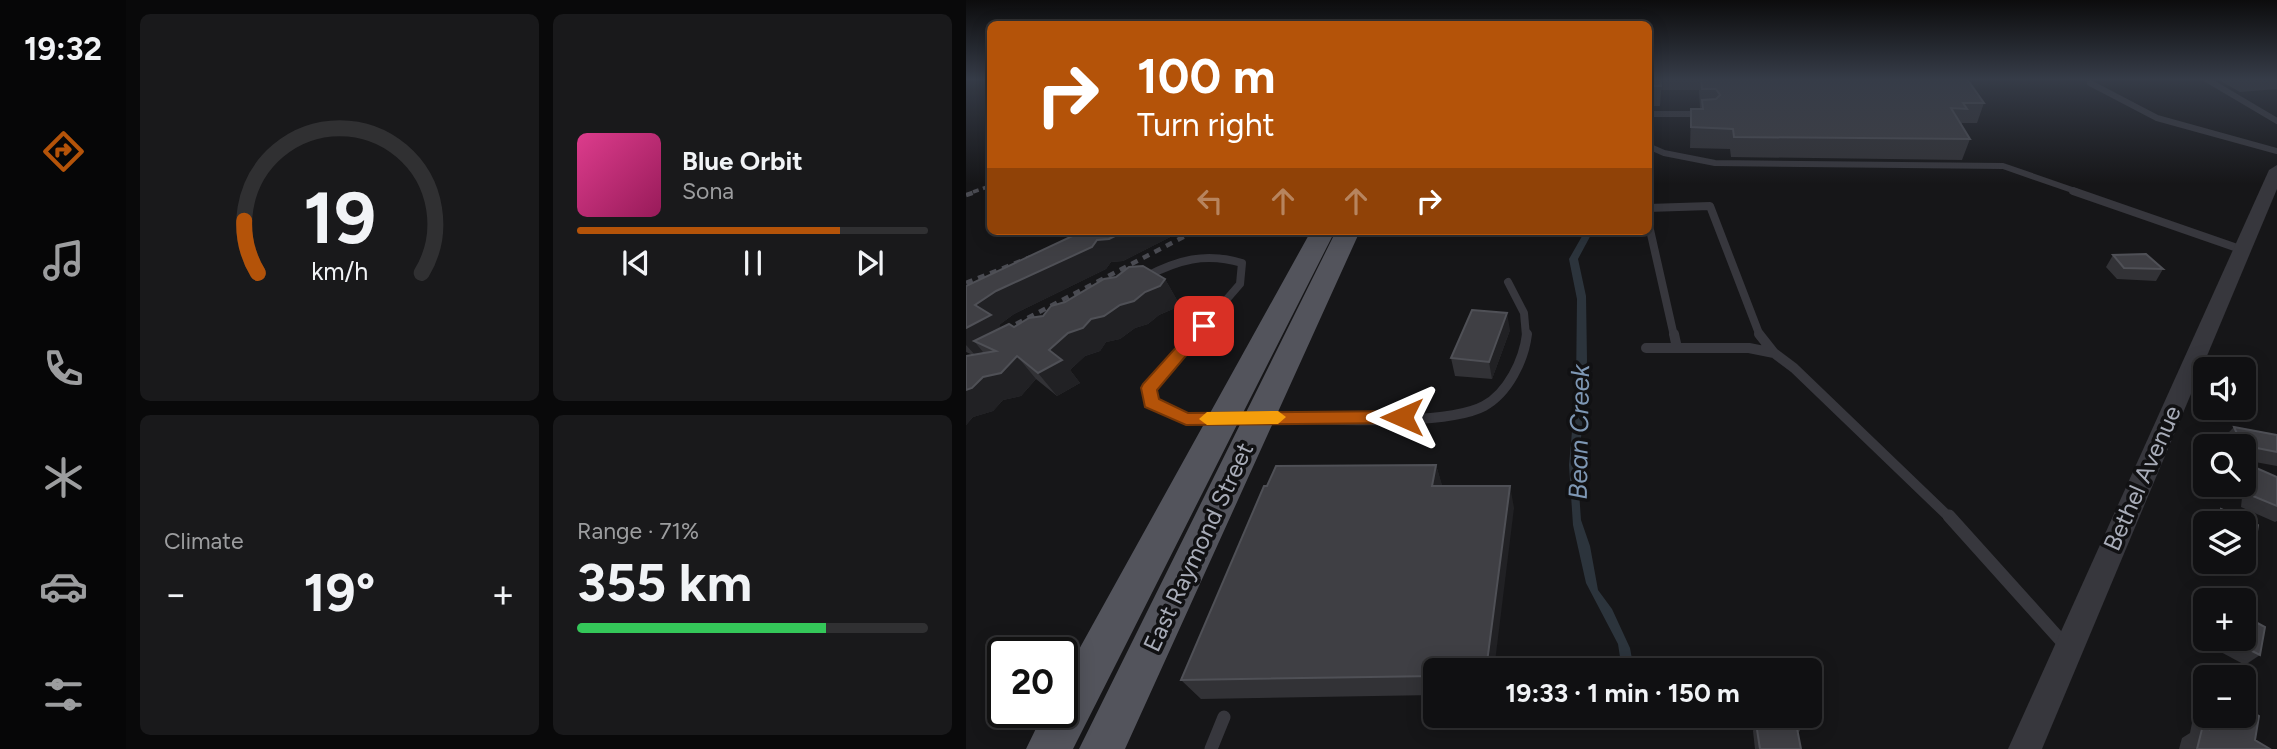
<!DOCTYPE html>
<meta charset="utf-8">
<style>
body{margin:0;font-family:Figtree,sans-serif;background:#19191b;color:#f1f3f6;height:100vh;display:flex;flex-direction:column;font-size:26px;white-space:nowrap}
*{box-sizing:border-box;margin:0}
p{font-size:23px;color:#9c9d9f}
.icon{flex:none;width:38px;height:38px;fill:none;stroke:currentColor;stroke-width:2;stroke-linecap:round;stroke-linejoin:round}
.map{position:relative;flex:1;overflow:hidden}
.sheet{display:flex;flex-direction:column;gap:14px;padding:14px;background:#09090a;width:840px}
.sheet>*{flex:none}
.banner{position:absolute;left:21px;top:21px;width:665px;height:214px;border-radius:10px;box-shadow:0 4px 18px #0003,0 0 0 2px #303032;background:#b45309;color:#fff;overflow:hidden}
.buttons{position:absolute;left:1227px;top:357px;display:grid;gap:14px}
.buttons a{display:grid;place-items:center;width:63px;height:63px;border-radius:10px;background:#101012;box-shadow:0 4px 18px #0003,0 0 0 2px #303032;font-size:35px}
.speed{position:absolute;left:21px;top:637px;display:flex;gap:14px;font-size:35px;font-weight:700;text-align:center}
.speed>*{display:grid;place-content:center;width:91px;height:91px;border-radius:50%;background:#101012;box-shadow:0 4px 18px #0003,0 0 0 2px #303032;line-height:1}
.speed .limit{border:4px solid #111;border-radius:10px;background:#fff;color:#111}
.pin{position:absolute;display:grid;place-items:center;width:60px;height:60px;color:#fff;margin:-30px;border-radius:14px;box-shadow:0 4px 10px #0006}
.me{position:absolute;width:77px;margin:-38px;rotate:270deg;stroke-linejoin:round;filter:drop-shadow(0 0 5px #0008)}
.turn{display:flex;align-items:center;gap:24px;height:147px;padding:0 35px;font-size:32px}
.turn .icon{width:91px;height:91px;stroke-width:2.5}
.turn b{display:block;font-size:49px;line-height:60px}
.lanes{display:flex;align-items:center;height:66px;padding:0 35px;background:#0003;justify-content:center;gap:35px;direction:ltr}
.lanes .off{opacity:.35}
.big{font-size:52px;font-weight:700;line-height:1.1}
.sheet .tile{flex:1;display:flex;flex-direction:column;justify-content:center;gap:10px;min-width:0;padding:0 24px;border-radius:10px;background:#19191b}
.sheet .dial{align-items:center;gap:0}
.dial svg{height:182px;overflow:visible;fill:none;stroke:#303032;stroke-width:7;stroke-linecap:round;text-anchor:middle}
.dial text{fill:#f1f3f6;stroke:none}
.song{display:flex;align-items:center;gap:21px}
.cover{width:84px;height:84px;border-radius:10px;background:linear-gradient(135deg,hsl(330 70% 55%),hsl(330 70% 35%))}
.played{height:7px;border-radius:4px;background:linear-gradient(90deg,#b45309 75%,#303032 75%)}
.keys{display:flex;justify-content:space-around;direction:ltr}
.heat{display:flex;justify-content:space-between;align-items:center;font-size:38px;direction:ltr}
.charge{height:10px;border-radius:5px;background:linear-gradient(90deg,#34c759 71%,#303032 0)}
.sheet .tiles{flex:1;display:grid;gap:14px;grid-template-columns:repeat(2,1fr)}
.trip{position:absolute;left:457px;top:658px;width:399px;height:70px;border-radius:10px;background:#101012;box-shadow:0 4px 18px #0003,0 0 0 2px #303032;font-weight:700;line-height:70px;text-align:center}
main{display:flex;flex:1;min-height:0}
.tabs{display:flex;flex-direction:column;width:126px;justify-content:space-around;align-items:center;background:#060607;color:#9c9d9f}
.tabs .icon{width:49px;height:49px}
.tabs .current{color:#b45309}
.tabs b{font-size:32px;color:#f1f3f6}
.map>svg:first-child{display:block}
</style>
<main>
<nav class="tabs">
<b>19:32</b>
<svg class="icon current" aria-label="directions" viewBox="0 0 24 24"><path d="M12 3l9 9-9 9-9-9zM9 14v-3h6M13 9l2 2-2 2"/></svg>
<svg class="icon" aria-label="music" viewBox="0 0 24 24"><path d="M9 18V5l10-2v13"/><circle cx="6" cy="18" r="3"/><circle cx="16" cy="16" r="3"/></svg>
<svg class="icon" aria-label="phone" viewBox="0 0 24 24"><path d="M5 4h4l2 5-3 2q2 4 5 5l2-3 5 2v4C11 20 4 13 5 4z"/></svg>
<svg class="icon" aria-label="climate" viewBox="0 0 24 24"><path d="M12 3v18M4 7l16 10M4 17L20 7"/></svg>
<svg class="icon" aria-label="car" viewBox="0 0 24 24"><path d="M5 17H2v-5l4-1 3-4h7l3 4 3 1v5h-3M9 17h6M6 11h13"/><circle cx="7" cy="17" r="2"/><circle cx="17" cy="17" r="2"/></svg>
<svg class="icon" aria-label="filters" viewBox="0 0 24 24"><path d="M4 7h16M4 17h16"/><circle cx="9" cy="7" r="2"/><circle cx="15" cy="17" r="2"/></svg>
</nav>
<section class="sheet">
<div class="tiles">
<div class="tile dial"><svg viewBox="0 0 100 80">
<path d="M14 69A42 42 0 1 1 86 69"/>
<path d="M14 69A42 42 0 0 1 8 46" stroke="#b45309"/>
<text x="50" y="56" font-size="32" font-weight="700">19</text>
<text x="50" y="72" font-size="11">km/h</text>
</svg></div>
<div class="tile">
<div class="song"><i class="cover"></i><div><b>Blue Orbit</b><p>Sona</p></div></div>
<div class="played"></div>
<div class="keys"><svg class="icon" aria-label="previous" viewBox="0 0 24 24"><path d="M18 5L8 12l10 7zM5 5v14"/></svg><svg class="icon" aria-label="pause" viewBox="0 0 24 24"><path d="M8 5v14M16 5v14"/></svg><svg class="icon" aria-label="next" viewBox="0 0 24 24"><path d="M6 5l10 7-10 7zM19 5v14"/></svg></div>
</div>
<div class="tile"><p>Climate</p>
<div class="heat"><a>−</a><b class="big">19°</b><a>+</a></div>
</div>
<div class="tile"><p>Range · 71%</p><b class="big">355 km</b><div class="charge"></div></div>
</div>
</section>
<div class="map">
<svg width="1311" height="749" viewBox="0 0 1311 749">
<rect width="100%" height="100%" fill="#161618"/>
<path fill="#2c343c" d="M619,231h8l-15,28 8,37 1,64 -9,117 3,43 9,26 8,44 14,19 18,39 4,22h-12l-4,-26 -32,-61 -13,-58 -4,-60 7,-79 1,-87 -8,-40z"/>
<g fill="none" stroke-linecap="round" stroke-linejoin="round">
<path stroke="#37373d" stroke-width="6" d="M1240,79l71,42
M1124,83l67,35 120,33
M682,114h56
M682,146l16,7 51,10 288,3 75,26"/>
<path stroke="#37373d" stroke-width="8" d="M1107,191l170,59
M682,208l62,-2 50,130
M682,221l26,115
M179,277c33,-17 60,-25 97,-14l-2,21 -45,52
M542,282l16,31 2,23"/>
<path stroke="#37373d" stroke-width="10" d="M231,334l-48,55 2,13 35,17 33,-1
M708,334l3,14
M793,334l15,19
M680,348h103l25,5 20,15 156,150
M298,418c51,0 179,10 220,-12 24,-13 40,-46 43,-72"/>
<path stroke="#37373d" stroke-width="13" d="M983,516l116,129
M245,749l13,-32"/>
<path fill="#37373d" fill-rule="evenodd" d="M1311,165v24l-235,560h-34l261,-579z"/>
<path fill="#53545c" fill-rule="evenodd" d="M345,231h24l-262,518h-47l18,-37h18v-32z
M370,231h24l-235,518h-46z"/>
<path stroke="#4a4b52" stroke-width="3.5" stroke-dasharray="6 4.5" stroke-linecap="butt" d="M7,192l17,-6"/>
<path stroke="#4a4b52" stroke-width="4.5" stroke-dasharray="7 6" stroke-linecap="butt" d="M0,195l12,-4
M0,283l65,-26
M27,336l202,-105"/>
<path stroke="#4a4b52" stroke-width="5" stroke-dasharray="10 8" stroke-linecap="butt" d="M0,350l31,-16"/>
</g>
<path fill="#323236" d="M682,79h319l17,24 -7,20h-15l-1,2 9,14 -8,21 -231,-3 -1,-8 -40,-1 1,-39h11l-2,-1 -1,-18h-38l-1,16h-12z
M1251,79h60v10l-37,3z
M117,231h99l-59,30 -12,1 -5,7 -92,45 -15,11 2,3 13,-1 29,-11 122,-37 13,23 -5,7 -14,6 -11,9 -13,4 -15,11 -14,3 -6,9 -15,5 -15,14 10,13 -23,13 -21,-17 -15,17 -18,4 -10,11 -20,6 -7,8v-69l7,-1 -7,-3v-66z
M1147,255l50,14 -7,12 -39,-2 -11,-12z
M544,330l-18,49 -37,-3 -4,-18z
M1268,427l43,8v31l-33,-6v-14h-18l-3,-8z
M470,465l6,21 72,22 -79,162v25l-234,4 -20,-19z
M1288,467l23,10v44l-2,1 -34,-15 3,-29z
M1255,509l37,16 -3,19 -11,10v-31h-36l1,-3z
M1284,619l10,36 -15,10 -39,-21 1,-5h37z
M1239,710v6h39l11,24 15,9h-91l3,-11 8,-5 3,-15z
M808,716h29l1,7 -5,9h-1l3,17h-46l-2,-18 3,-8h19z"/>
<path fill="#212124" d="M159,231h57l-59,30 -12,1 -5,7 -92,45 -15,11 11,13 -36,3 9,11 -7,4 -10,-11v-17l9,-23 21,-14 101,-51z
M199,279l13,23 -5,7 -14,6 -11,9 -13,4 -15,11 -14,3 -6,9 -15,5 -15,14 10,13 -23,13 -19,-23 11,-23 19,-17 23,-14 54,-27z
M541,313l3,17 -18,49 -3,-17z
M51,356l19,23 -15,17 -18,4 -10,11 -20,6 -7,8v-35l17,-13z
M470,465l7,23 -11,-2z
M544,486l4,22 -20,162h-8z"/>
<path fill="#3f3f44" stroke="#4f5056" stroke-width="2" d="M682,79h12l1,7h-13z
M735,79h266l17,24h-21l4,6 -16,-1 19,31 -236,-2 -1,-8 -42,-2v-18h12l-1,-9 14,-1 4,-4 -4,-6h-14z
M117,231h42l-16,8 -12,1 -5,7 -96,44 -21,14 16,10 -25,13v-42z
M1180,254l17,15 -39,-1 -11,-13z
M177,266l22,13 -5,7 -15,6 -11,9 -14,4 -16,11 -13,3 -8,9 -15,5 -19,17 13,10 -24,13 -21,-17 -16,17 -18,4 -11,11 -6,2v-34l30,-5 -22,-10 35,-17 5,3 15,-9 14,-2 8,-10 14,-4 39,-23 12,-2 13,-10z
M506,310l35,3 -18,49 -38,-4z
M1268,427l43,8v17l-35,-7z
M470,465l-4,21h78l-24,184h-51v6l-254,4 83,-194h3l9,-20z
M1288,467l23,10v29l-24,-10z
M1255,509l37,16 -3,19 -11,-5v-16h-26z
M1278,609l8,4 -2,6 15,8 -5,28 -32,-16h16z
M1278,708l15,8 -4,24 15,9h-73l6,-24 6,4 3,-13h32z
M814,716h23l1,7h-8l5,26h-41l-4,-26h25z"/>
<linearGradient id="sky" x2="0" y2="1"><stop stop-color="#0c0c0d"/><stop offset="0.43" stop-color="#363c48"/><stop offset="1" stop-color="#363c48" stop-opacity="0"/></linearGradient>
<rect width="1311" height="184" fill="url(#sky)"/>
<path fill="#b45309" stroke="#753606" stroke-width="2" d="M238,321l7,5 -54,64 2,9 29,14 214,-2 8,6 -8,6 -216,2 -41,-18 -4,-19 2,-4 55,-61z"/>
<path fill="#f59e0b" d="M312,411l8,6 -8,7 -71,1 -8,-6 8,-7z"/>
<g text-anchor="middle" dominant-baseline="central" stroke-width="7" stroke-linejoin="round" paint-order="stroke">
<g font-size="24" fill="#a8acb8" stroke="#111113">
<text transform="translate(1176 478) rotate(-66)">Bethel Avenue</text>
<text transform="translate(232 547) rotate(-65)">East Raymond Street</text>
</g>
<g font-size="26" font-style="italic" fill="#7e97b4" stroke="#111113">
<text transform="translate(613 432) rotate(-89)">Bean Creek</text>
</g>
</g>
</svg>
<div class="buttons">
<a><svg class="icon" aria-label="sound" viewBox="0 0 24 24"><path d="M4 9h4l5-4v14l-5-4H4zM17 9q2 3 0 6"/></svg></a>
<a><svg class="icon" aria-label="search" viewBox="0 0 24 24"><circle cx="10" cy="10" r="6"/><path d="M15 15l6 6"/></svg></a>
<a><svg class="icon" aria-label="layers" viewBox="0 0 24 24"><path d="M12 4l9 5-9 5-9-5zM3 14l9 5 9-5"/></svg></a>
<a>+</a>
<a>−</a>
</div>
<div class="speed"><div class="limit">20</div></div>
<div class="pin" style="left:238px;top:326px;background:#d93025"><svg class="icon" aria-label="arrive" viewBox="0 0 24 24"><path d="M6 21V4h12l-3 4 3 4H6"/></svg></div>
<svg class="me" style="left:436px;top:417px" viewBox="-20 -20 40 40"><path d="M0-17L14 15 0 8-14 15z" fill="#b45309" stroke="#fff" stroke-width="4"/></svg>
<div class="trip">19:33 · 1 min · 150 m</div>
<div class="banner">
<div class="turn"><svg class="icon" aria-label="right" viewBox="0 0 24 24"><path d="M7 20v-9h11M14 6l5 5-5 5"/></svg><div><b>100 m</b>Turn right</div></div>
<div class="lanes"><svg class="icon off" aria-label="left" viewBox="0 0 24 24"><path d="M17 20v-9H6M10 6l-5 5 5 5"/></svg><svg class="icon off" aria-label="ahead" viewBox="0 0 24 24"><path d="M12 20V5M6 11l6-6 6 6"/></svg><svg class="icon off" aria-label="ahead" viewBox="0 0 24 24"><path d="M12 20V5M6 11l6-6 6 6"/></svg><svg class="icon" aria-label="right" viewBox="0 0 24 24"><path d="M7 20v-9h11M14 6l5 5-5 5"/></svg></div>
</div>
</div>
</main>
